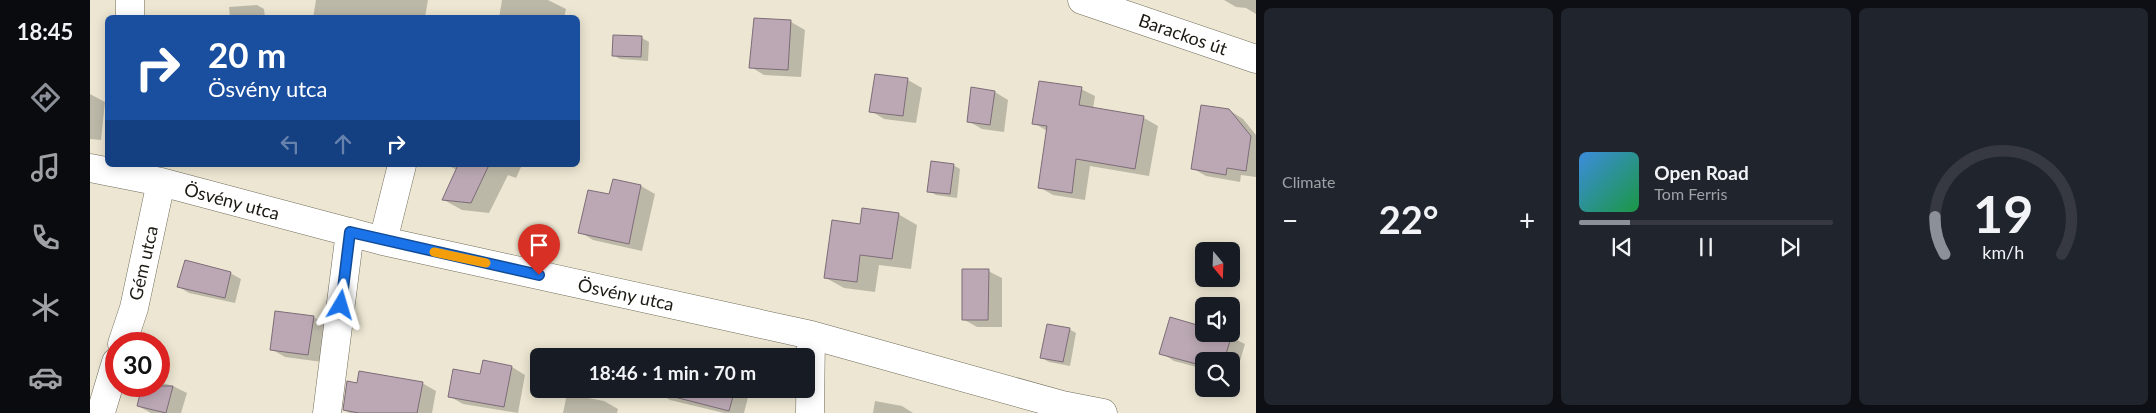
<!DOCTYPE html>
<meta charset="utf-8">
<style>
body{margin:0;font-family:Lato,sans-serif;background:#20242c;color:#f1f3f6;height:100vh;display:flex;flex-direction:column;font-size:19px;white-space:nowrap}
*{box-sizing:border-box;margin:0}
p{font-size:16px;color:#9ea1a6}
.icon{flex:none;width:28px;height:28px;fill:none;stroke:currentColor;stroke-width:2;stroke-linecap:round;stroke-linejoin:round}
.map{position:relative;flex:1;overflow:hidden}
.sheet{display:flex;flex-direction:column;gap:8px;padding:8px;background:#0d0f14;width:900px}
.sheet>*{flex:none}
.banner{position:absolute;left:15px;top:15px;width:475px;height:152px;border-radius:8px;box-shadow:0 2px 12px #0003;background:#1a4fa0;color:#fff;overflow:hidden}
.needle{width:32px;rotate:161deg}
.tools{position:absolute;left:1105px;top:242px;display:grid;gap:10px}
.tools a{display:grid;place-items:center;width:45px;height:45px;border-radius:8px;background:#171b24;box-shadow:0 2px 12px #0003;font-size:25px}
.speed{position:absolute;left:15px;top:332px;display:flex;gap:10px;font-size:25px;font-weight:700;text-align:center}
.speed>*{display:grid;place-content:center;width:65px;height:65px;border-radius:50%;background:#171b24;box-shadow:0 2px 12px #0003;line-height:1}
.speed .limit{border:8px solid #d22;background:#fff;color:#111}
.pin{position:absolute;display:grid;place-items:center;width:42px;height:42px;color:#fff;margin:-51px -21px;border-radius:50% 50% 50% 0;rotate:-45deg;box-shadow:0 0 5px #0007}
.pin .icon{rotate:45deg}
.me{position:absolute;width:55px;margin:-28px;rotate:7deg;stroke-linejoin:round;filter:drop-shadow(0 0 4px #0008)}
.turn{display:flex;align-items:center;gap:18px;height:105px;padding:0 20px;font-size:22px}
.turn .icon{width:65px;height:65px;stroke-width:2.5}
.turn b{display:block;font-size:35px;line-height:42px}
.lanes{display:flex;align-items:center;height:48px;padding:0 20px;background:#0003;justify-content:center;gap:25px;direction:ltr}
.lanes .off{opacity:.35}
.big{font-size:38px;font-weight:700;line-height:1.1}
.sheet .widget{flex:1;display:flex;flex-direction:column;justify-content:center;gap:8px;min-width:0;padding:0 18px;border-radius:8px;background:#20242c}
.sheet .dial{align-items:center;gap:0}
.dial svg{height:130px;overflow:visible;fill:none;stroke:#363941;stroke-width:7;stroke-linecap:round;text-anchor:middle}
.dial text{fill:#f1f3f6;stroke:none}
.song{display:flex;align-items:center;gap:15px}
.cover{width:60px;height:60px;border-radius:8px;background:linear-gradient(135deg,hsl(210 70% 55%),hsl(140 70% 35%))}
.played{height:5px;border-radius:2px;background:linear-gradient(90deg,#8c9099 20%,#363941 20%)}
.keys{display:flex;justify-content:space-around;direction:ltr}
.heat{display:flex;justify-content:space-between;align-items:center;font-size:28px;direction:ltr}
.sheet .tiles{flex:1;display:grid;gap:8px;grid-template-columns:repeat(3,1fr)}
.trip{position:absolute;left:440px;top:348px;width:285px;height:50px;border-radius:8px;background:#171b24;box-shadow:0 2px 12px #0003;font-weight:700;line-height:50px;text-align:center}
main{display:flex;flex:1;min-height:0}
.dock{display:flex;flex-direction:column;width:90px;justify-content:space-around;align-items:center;background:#090b0e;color:#9ea1a6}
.dock .icon{width:35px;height:35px}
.dock .active{color:#8c9099}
.dock b{font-size:22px;color:#f1f3f6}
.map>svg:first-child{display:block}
</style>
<main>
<nav class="dock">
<b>18:45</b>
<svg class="icon active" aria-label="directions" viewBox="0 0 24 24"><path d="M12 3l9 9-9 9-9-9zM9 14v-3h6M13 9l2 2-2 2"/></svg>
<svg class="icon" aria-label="music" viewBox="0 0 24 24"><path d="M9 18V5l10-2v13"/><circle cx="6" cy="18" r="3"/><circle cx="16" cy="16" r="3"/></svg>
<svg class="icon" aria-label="phone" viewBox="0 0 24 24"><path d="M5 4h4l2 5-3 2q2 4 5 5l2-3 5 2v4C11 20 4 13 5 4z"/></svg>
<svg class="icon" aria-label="climate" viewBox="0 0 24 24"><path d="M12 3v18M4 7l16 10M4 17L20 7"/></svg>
<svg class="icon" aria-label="car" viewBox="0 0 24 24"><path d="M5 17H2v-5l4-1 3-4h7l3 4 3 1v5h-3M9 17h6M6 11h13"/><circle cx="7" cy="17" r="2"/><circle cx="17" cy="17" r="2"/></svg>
</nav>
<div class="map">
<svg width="1166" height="413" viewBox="0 0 1166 413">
<rect width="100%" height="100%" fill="#ece6d2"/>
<path fill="#0003" d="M226,0h112l-3,17 -112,1z
M412,0h46l18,9 -2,9h-65z
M1134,0h32v14l-10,-6 -10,-1z
M167,5l7,4 1,9h-35l-1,-11z
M665,19l36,3 14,8 -4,47 -37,-2 -13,-8z
M524,36l28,2 7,4 -1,19 -28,-2 -7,-4z
M786,75l32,5 14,8 -6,35 -32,-4 -13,-8z
M991,89l14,7 -2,13 51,9 14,8 -9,50 -59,-10 -5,34 -32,-5 -14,-8 8,-56 -13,-8z
M905,92l13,8 -4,32 -22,-3 -14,-8z
M0,94l15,8 -4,38 -11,-1z
M1139,110l14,9 13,16v42l-15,-2 -1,7 -34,-6 -14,-8z
M357,165h75l-6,13 -8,-3 -19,38 -27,-3 -18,-10 13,-30z
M863,165l7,4 -3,29 -21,-3 -7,-4z
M524,180l27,6 14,8 -13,57 -49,-11 -13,-8 30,-36z
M808,214l19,11 -6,44 -32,-4 -4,27 -31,-4 -18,-10z
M898,271l14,7v49h-25l-14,-8z
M140,273l11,6 -6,24 -46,-10 -10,-6z
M223,317l14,8 -5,37 -37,-5 -14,-8z
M979,329l7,4 -6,33 -21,-4 -7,-4z
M1114,334h20l21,10 -10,34 -4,-1v-16h-27v8l-30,-8 -13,-8z
M422,367l13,8 -7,38 -55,-9 -14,-8 32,-20z
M69,382l14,4 14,7 -6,20h-30l-13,-7 21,-20z
M332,383l14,8 -4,22h-82l-6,-3 14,-26z
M567,389h93l-6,24h-20l-54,-13 -14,-8z
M477,394l37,7 14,8 -1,4h-54z
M785,401l27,5 11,7h-40z"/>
<path fill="#bba8b4" stroke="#7d6c77" d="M664,18l37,2 -3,50 -39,-2z
M523,35l29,1 -1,21 -29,-1z
M785,74l33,4 -5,38 -34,-4z
M949,81l43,6 -3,18 65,11 -9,53 -59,-10 -4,34 -34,-5 9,-62 -15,-2z
M881,87l24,4 -5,34 -23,-3z
M1111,105l28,4 22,27 -5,35 -19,-3 -1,7 -35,-6z
M841,161l23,3 -4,30 -23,-2z
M368,165h31l-18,38 -29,-3z
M523,179l28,6 -12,59 -51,-11 10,-43 21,4z
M772,208l37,5 -7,46 -32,-4 -3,27 -33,-4 8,-58 28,4z
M95,260l46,12 -6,26 -48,-11z
M872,269h27l-1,51h-26z
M185,311l39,5 -6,39 -38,-5z
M1080,317l34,10v7h28l-8,27h-20v5l-45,-12z
M957,324l23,4 -7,34 -23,-4z
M576,350l26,6h-28z
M393,360l29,6 -8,41 -56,-10 5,-28 27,5z
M269,371l64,11 -6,31h-58l-16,-3 4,-29 10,2z
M52,386h31l-7,27 -29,-7z
M566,389h79l-6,22 -74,-19z"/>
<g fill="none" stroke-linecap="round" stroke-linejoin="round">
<defs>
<path id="minor" d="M40,0v18
M992,0l174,59
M0,168l71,14 222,59 428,94 251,70 41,8
M293,241l19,-76
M32,344l12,-36 27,-126
M11,412l15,-50
M237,413l23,-181
M720,413l1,-78"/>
</defs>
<use href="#minor" stroke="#706b59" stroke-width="29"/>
<use href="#minor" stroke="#fff" stroke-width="28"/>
</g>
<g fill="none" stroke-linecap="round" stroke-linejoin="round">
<defs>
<path id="route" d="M251,305l9,-73 189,43"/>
</defs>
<use href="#route" stroke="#114b97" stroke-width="12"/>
<use href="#route" stroke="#1a73e8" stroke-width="9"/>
<path stroke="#f59e0b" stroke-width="9" d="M344,252l52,11"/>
</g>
<g text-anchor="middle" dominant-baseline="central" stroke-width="4.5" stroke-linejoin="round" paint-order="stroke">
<g font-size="18" fill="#1b1912" stroke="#fff">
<text transform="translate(1093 34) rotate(19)">Barackos út</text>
<text transform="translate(142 201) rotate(15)">Ösvény utca</text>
<text transform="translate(53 263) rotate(-77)">Gém utca</text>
<text transform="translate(536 294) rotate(12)">Ösvény utca</text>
</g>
</g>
</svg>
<div class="tools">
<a><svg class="needle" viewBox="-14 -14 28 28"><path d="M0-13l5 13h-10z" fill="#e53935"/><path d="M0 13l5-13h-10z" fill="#9ea1a6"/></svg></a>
<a><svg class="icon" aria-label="sound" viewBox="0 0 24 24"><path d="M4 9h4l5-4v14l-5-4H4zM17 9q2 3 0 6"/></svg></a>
<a><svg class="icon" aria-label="search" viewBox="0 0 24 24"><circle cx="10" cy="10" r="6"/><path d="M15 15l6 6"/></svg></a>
</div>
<div class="speed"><div class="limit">30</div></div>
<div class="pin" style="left:449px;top:275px;background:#d93025"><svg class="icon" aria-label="arrive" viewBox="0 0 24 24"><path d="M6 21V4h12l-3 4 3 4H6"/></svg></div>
<svg class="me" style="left:251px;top:305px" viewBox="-20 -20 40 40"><path d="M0-17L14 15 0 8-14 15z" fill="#1a73e8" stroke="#fff" stroke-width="4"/></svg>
<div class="trip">18:46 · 1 min · 70 m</div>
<div class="banner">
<div class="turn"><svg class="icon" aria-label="right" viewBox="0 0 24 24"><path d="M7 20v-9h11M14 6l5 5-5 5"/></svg><div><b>20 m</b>Ösvény utca</div></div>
<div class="lanes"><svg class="icon off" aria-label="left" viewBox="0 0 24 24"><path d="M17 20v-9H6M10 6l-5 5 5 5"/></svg><svg class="icon off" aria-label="ahead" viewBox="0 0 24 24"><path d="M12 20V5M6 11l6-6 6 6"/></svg><svg class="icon" aria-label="right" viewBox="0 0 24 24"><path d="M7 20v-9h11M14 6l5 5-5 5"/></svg></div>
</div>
</div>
<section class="sheet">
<div class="tiles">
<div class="widget"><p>Climate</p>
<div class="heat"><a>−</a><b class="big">22°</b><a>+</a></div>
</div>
<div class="widget">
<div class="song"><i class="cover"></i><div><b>Open Road</b><p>Tom Ferris</p></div></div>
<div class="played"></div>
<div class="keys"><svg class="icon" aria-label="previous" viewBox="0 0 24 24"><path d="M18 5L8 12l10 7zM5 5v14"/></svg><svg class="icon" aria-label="pause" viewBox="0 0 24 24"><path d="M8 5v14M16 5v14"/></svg><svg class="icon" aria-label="next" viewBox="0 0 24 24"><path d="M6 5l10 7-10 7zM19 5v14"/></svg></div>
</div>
<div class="widget dial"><svg viewBox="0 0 100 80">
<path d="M14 69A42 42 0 1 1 86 69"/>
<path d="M14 69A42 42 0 0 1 8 46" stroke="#8c9099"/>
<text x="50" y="56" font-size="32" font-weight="700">19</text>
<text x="50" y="72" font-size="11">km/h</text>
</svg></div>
</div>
</section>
</main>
